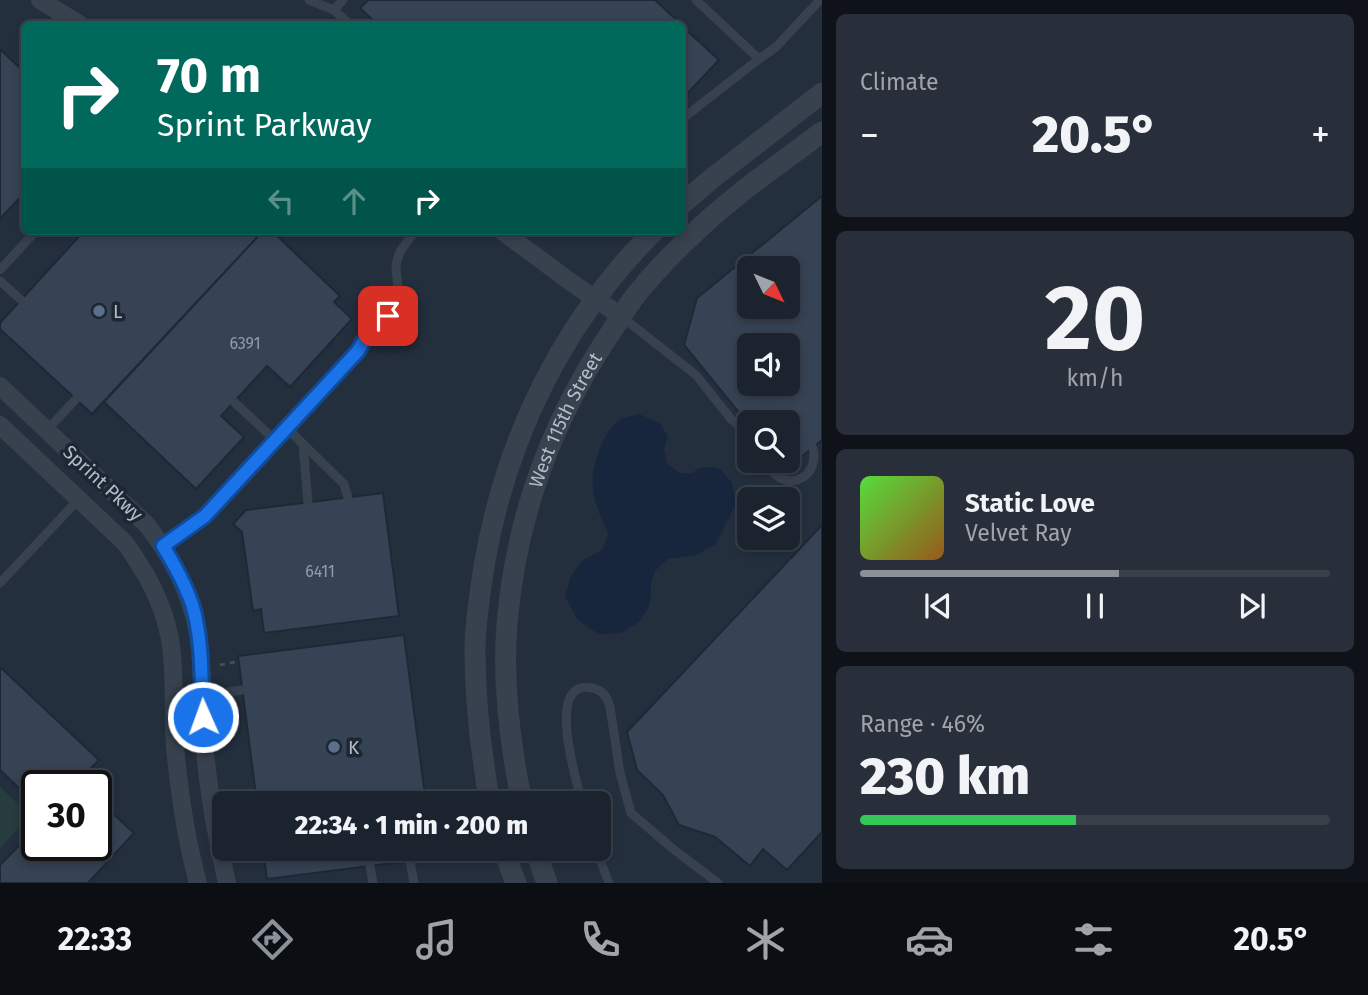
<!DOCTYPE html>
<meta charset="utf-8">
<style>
body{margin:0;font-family:"Fira Sans",sans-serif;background:#282f3a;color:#f1f3f6;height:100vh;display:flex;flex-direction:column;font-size:26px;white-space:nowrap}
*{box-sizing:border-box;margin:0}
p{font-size:23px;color:#a0a4aa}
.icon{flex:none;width:38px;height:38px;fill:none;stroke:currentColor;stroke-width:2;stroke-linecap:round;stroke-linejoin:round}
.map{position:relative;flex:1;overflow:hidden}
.sheet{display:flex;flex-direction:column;gap:14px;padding:14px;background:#0f1319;width:546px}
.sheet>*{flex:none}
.top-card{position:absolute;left:21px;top:21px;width:665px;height:214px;border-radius:10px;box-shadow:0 4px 10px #0003,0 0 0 2px #39404a;background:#00695c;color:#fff;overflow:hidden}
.needle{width:46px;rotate:133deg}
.fabs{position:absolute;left:737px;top:256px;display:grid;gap:14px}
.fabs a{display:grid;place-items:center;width:63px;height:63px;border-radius:10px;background:#1b232e;box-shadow:0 4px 10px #0003,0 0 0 2px #39404a;font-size:35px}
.speed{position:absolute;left:21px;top:770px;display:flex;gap:14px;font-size:35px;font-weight:700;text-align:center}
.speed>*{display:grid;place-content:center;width:91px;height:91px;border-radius:50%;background:#1b232e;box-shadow:0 4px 10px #0003,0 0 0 2px #39404a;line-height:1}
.speed .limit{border:4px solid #111;border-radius:10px;background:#fff;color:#111}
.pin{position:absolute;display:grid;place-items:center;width:60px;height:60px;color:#fff;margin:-30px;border-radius:14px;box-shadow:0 4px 10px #0006}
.me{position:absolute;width:77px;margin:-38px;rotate:358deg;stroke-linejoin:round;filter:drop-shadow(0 0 5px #0008)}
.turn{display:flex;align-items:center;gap:24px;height:147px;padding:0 21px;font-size:32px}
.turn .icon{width:91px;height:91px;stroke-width:2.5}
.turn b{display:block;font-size:49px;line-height:60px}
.lanes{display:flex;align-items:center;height:66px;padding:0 21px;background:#0003;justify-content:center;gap:35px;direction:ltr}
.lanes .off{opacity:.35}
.big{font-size:52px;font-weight:800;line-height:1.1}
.sheet .widget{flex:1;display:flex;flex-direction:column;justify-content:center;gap:10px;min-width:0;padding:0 24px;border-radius:10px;background:#282f3a}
.sheet .dial{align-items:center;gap:0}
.dial b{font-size:91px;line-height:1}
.song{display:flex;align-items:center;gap:21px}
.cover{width:84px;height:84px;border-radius:10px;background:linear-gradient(135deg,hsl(110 70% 55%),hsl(30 70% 35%))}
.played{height:7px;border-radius:4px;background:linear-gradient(90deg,#8c9099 55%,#39404a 55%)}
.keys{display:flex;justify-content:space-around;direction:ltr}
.heat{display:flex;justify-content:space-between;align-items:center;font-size:38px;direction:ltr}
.charge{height:10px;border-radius:5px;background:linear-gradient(90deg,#34c759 46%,#39404a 0)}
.trip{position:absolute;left:212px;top:791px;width:399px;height:70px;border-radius:10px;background:#1b232e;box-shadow:0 4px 10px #0003,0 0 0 2px #39404a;font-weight:800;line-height:70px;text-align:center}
.menu{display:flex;height:112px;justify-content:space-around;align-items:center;background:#0b0e12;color:#a0a4aa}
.menu .icon{width:49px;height:49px}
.menu .active{color:#8c9099}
.menu b{font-size:32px;color:#f1f3f6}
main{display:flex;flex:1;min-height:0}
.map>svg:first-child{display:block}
</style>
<main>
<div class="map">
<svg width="822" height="883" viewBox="0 0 822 883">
<rect width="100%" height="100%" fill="#242f3e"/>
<path fill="#263c3f" d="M0,787l30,28 -30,33z"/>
<path fill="#17263c" d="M639,414l21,9 8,14 -4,12 3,14 12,10h13l8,-5 11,-1 9,2 12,14 4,21 -20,40 -20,11 -28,4 -13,12 -4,13v13l-3,11 -9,14 -18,11 -23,1 -20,-14 -13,-23 6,-21 11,-15 21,-12 5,-16c-14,-30 -21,-47 -10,-79 4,-12 10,-25 20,-33 5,-4 14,-5 21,-7z"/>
<path fill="#364354" stroke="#1f2835" stroke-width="2" fill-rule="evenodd" d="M368,0h287l26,24h-304l-17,-16z
M682,26l37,34 -37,39z
M0,49l24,23v121l-24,26z
M822,196v244l-37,30 -8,-10h11v-38h-39v3l-65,-80 13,-47zM749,268h39v38h-39zM749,345h39v38h-39z
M84,231l178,1 -170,182 -92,-85v-6z
M263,231h9l68,65 -6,6 18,17 -62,68 -23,-21 -33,36 -13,14 23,21 -48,52 -92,-87z
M383,493l16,123 -135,17 -3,-24 -8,2 -11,-79 -9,-8 13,-14z
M822,525v307l-35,38 -24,-21 -13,17 -35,-29 -36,-12 -16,-30 -26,-25 -10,-38z
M404,635l22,168h-169l-19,-147z
M0,667l99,93 -21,21 5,5h-46v19l-37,-35z
M96,798l38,35 -46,50h-88v-18l37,-38v18h59z
M263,849h169l1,9 -166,21z"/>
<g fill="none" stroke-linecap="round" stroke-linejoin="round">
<path stroke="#3f5557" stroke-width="2.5" stroke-dasharray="5 5" stroke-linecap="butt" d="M220,665l19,-4"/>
<path stroke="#38414e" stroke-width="9" d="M309,0l25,10 15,14
M334,10l9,-10
M759,59l17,-12 44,-47
M682,119l77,-60 -63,-59
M0,270l36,-39
M0,281l21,19
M622,317l74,58 35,44 18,15
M234,402l41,38
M287,428l16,16 5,59
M47,430l29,-31
M303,444l41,40 4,14
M767,460c10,35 54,22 46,-12
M163,546l42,-30 153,-165c10,-17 31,-30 38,-48 4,-11 1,-22 0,-34 0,-16 10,-26 20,-38
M0,583l79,-84
M202,695l41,-5
M582,803c-5,-21 -38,-125 10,-115 11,2 15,9 18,19l10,66 11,40 41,35 46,35
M596,849l13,34
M410,861l4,22
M370,866l3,17"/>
<path stroke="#38414e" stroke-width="18" d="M40,0l39,24
M502,231l70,52 49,33
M0,386l147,139c29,37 49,78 53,125 3,30 2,61 4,91 4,48 12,95 23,142
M0,425l125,118c21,29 38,59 45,96 6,34 2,71 5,107 4,45 11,93 23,137"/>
<g stroke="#38414e" stroke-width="21">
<path d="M682,204l28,-24 112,-87"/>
<path d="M490,803c-9,-50 -15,-101 -15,-153 0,-28 5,-56 9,-84 22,-128 78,-243 170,-335"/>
<path id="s1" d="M522,803c-12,-59 -20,-119 -15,-179 9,-108 44,-203 104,-292 8,-12 15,-24 24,-36 16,-20 35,-40 54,-58 40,-40 88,-72 133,-106"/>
<path d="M503,849l13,34"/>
<path d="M535,849l12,34"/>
</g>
</g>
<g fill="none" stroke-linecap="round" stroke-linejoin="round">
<defs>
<path id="route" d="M203,717c-2,-37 0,-77 -11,-113 -7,-20 -18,-40 -29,-58l42,-30 153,-165 7,-12 23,-23"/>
</defs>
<use href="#route" stroke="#114b97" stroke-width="18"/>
<use href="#route" stroke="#1a73e8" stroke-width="12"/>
</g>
<g fill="#5c6f8a" stroke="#1d2633" stroke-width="2.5">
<circle cx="99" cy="311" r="7"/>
<circle cx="334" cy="747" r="7"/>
</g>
<g text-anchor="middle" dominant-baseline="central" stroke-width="7" stroke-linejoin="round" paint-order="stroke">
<g font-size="16" fill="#929caa">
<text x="245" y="343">6391</text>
<text x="320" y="571">6411</text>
</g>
<g font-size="19" fill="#b4bcc9" stroke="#1d2633" text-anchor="start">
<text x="113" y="311">L</text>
<text x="348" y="747">K</text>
</g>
<g font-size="19" fill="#b4bcc9" stroke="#1d2633">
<text stroke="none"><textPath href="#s1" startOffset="394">West 115th Street</textPath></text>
<text transform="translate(103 483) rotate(43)">Sprint Pkwy</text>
</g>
</g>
</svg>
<div class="fabs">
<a><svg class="needle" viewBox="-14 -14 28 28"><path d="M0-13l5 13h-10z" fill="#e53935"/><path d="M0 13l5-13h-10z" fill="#a0a4aa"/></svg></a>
<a><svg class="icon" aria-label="sound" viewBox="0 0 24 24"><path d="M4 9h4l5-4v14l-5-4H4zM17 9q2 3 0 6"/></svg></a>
<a><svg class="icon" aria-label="search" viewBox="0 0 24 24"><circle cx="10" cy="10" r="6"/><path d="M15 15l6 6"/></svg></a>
<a><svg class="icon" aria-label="layers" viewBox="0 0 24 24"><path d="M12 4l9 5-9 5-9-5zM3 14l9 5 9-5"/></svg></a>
</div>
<div class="speed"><div class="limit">30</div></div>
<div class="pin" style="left:388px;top:316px;background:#d93025"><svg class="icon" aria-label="arrive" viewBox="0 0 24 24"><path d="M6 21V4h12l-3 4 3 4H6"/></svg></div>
<svg class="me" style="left:203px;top:717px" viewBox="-20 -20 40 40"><circle r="17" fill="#1a73e8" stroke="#fff" stroke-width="3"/><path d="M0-11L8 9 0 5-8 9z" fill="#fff"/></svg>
<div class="trip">22:34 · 1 min · 200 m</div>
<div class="top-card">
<div class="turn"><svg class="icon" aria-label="right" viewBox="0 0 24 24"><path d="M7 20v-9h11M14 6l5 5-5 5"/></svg><div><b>70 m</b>Sprint Parkway</div></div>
<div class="lanes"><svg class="icon off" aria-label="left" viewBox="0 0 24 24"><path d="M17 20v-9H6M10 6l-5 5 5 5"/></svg><svg class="icon off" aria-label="ahead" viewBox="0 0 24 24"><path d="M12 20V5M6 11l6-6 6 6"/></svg><svg class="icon" aria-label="right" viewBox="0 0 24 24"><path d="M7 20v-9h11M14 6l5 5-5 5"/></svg></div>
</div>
</div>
<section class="sheet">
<div class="widget"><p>Climate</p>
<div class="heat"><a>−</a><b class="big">20.5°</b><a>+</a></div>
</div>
<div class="widget dial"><b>20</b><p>km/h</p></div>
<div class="widget">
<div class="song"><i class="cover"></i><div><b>Static Love</b><p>Velvet Ray</p></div></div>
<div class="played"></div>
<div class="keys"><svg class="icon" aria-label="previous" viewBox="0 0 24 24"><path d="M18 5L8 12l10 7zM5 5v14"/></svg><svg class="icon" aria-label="pause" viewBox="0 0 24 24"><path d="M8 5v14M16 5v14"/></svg><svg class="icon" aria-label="next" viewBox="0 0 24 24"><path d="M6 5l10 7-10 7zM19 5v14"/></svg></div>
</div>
<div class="widget"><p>Range · 46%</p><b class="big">230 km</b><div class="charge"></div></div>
</section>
</main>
<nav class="menu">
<b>22:33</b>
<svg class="icon active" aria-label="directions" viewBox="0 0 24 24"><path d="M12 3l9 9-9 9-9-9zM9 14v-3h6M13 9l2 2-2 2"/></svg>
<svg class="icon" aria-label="music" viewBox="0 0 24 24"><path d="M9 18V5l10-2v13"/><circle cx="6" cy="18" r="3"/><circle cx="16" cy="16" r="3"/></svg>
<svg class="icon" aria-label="phone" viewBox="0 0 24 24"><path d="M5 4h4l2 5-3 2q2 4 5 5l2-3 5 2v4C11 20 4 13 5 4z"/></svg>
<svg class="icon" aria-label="climate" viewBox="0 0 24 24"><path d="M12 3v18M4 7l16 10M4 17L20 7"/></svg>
<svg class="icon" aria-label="car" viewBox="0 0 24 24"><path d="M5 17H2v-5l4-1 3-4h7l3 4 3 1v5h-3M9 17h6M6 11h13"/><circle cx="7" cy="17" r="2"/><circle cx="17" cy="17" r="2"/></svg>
<svg class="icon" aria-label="filters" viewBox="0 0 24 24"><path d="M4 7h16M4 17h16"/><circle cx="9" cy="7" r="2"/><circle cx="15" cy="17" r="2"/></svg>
<b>20.5°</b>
</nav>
